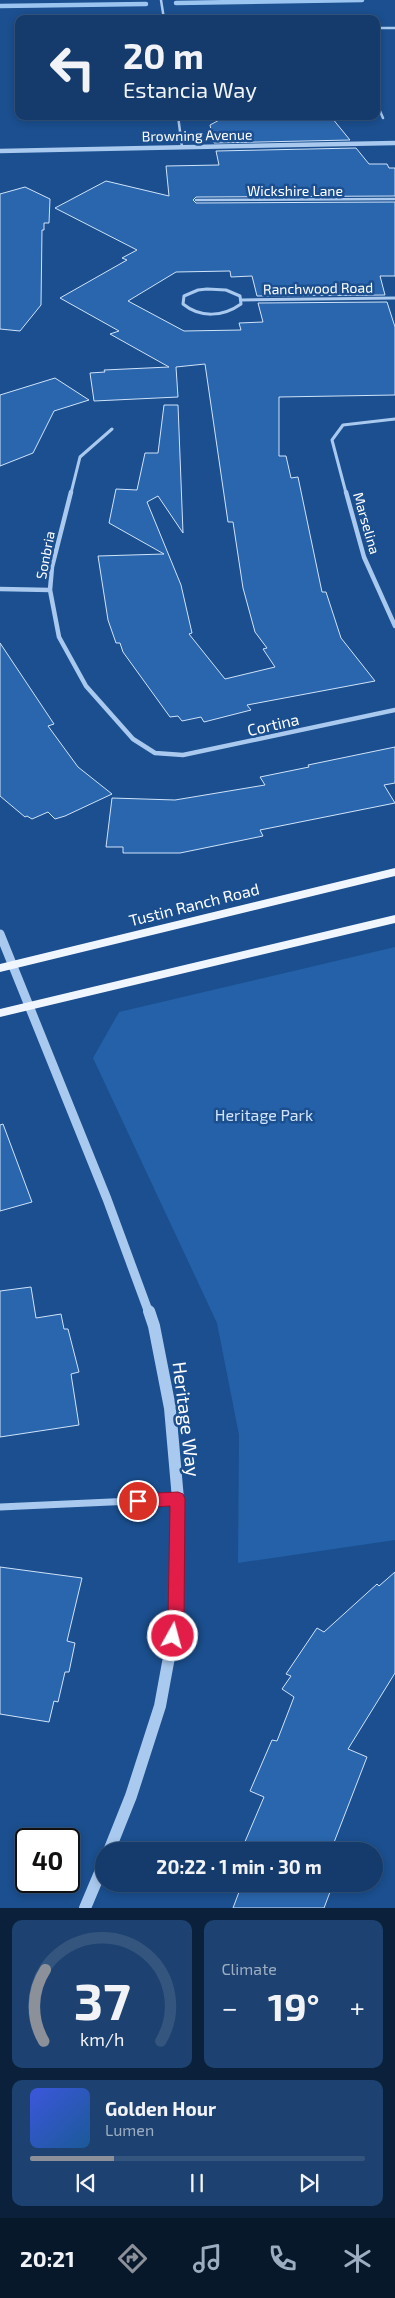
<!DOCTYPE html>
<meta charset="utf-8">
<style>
body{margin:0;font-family:"Exo 2",sans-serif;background:#1d4271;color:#f1f3f6;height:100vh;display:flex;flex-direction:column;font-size:19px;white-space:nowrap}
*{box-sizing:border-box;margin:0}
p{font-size:16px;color:#9dadc1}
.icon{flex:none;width:28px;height:28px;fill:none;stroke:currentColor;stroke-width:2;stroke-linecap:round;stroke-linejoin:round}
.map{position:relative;height:1908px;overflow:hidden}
.sheet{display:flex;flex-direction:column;gap:12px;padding:12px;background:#0b203b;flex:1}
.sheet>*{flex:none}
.banner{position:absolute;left:15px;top:15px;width:365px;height:105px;border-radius:10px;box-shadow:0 2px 8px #0003,0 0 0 1px #33557e;background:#143b6b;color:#f1f3f6;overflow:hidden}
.speed{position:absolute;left:15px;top:1828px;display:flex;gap:10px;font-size:25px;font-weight:700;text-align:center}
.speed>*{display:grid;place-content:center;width:65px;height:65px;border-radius:50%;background:#143b6b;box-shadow:0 2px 8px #0003,0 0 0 1px #33557e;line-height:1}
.speed .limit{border:2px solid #111;border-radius:8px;background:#fff;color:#111}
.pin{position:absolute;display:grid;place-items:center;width:42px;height:42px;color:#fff;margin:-21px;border:2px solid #fff;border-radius:50%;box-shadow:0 1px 5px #0007}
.me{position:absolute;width:55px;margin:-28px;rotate:7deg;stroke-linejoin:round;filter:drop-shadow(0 0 4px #0008)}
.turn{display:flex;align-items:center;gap:18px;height:105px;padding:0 25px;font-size:22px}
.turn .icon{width:65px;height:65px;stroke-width:2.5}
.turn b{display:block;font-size:35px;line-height:42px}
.big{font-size:38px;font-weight:700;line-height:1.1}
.sheet .card{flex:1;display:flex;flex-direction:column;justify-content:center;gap:8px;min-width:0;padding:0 18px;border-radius:10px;background:#1d4271}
.sheet .dial{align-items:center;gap:0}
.dial svg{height:130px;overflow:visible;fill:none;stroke:#33557e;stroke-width:7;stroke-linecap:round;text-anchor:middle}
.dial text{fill:#f1f3f6;stroke:none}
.song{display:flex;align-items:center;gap:15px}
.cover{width:60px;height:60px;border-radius:8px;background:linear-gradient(135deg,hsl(230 70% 55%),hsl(210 70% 35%))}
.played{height:5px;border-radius:2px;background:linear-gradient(90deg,#8c9099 25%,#33557e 25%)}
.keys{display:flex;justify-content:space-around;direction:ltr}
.heat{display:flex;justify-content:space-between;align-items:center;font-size:28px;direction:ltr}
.sheet .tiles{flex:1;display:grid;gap:12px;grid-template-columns:1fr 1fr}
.card:last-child{grid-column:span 2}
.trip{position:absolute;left:95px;top:1842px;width:288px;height:50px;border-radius:25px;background:#143b6b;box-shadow:0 2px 8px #0003,0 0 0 1px #33557e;font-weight:700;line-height:50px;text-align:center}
.tab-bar{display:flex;height:80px;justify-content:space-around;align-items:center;background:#08182b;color:#9dadc1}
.tab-bar .icon{width:35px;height:35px}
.tab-bar .active{color:#8c9099}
.tab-bar b{font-size:22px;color:#f1f3f6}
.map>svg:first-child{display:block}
</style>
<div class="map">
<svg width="395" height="1908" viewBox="0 0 395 1908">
<rect width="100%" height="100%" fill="#1b4f8f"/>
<path fill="#2461a8" d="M395,947v593l-157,23 1,-128 -22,-112 -124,-265 26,-46z"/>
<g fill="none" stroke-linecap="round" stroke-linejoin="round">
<path stroke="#9cc4f0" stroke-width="4.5" d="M176,3l186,-3
M0,6l146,-2"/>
</g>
<path fill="#2a66ad" stroke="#cfe3fa" d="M227,116h80v3l25,-1 18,22 -136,3 -4,-18z
M356,148l13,16h18l2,4h6v28l-199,1 -3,3 3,3 199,-1v74h-15l5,19 -128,1 -5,-20 -21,1 -1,-6 -54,1 -48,29 56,30 57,-1 -2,-7 24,-1 -5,-19 129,-1 8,25v68l-116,2v59h7l5,22 7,-1 24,115h4l15,46 34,43 -128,24 4,5 -47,12 -3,-5 -19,4 -4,-5 -8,1 -47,-65 -3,-9h-4l-8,-23 -10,-64 66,-2 -55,-31 7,-34 21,1 8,-37h13l6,-48h14l5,128 -25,-37 -11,6 34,83 11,48 -3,1 36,45 50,-12 -12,-18 4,-1 -12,-16 -12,-44 -10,-66h-5l-23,-158 -29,3 2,30 -84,4 -4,-28 15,-1 -1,-2 65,-3 -59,-33 9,-3 -59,-33 67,-38 -5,-2 15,-8 -82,-42 51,-27 63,15 -3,-30 53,-1 -3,-14z
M25,187l25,12 -1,24h-5v7h-2l-1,75 -21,26 -20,-2v-135z
M55,378l34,22 -35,11 -21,42 -33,13v-71z
M0,643l54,81 -6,2 30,41 34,27 -47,22 -10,3 -7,-7 -16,7 -5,-3 -2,1 -25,-21z
M395,747v36l-11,2 11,18 -135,27 3,6 -83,17h-57v-6h-17l6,-49 63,2 90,-15 -5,-8 49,-10 -1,-2z
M3,1124l29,78 -32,9v-86z
M31,1287l5,31 25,-4 3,15h4l11,43 -8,2 8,51 -79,12v-146z
M0,1567l82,11 -15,63 8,2 -6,29h-4l-7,30 -4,-1 -5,21 -49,-8z
M395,1572v101l-47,76 19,8 -34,88 13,6h-105l23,-54 -14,-6 22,-51 5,1 17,-44 -12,-8 9,-13 -5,-2 31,-46 7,4 53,-48 2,2z
M234,1884h99l-9,24h-91l6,-16 -7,-3z"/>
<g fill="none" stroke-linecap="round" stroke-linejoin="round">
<path stroke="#a9c9ee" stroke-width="2.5" d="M161,0l3,19
M376,28h19
M376,102l7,16
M178,116l4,31
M196,200l199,-1"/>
<path stroke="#a9c9ee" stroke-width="3" d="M207,289l19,1 14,6 1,8c-18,13 -41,14 -58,0l1,-8 14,-6z
M242,300l153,-2
M71,493l9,-36 32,-28
M346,493l-14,-53 11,-15 52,-6"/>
<path stroke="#a9c9ee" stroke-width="4.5" d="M71,492l-19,75 -2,23 9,47 27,49 47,53 22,14 28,2 212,-45
M346,492l18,65 31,69
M0,589l50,1"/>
<path stroke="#a9c9ee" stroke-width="7" d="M0,1507l177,-8"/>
<path stroke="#a9c9ee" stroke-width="4.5" d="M0,151l395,-8"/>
<path stroke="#a9c9ee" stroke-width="9" d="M0,934l107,265 42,114"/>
<path stroke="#a9c9ee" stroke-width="12" d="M109,1851l22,-55 29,-90 16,-87 2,-120 -8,-91 -16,-82 -5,-15
M85,1908l19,-45"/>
<path fill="#f0f6ff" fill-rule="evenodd" d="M395,868v8l-395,96v-8z
M395,915v8l-395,94v-8z"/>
</g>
<path fill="#e11d48" stroke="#92132f" d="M178,1492l5,2 2,5 -1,120 -6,22 -5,3 -6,-3 -2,-5 3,-17 2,-113 -32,2 -5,-2 -3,-5 3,-5 5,-2z"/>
<g text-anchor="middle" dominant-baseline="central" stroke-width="5" stroke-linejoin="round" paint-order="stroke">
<g font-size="14" fill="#fff" stroke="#1b4f8f">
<text transform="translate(197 135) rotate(-1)">Browning Avenue</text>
<text x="295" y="190">Wickshire Lane</text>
<text transform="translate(318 288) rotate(-1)">Ranchwood Road</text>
<text transform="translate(367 523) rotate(74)">Marselina</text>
<text transform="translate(45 555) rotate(-79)">Sonbria</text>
</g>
<g font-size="16" fill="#fff" stroke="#1b4f8f">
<text transform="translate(273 724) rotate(-13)">Cortina</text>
<text transform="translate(194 904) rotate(-14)">Tustin Ranch Road</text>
</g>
<g font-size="16" fill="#cfe3fa" stroke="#1b4f8f">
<text x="264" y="1114">Heritage Park</text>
</g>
<g font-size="19" fill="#fff" stroke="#1b4f8f">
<text transform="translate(187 1419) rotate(83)">Heritage Way</text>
</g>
</g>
</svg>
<div class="speed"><div class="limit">40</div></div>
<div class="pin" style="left:138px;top:1501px;background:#d93025"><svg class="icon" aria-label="arrive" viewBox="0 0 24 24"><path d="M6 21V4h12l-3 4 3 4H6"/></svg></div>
<svg class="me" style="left:173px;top:1636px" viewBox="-20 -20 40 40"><circle r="17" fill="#e11d48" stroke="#fff" stroke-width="3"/><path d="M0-11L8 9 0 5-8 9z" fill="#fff"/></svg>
<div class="trip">20:22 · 1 min · 30 m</div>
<div class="banner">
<div class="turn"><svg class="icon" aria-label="left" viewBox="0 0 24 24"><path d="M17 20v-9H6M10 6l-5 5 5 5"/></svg><div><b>20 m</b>Estancia Way</div></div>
</div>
</div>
<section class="sheet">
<div class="tiles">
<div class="card dial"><svg viewBox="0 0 100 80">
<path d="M14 69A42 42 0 1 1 86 69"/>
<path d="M14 69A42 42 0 0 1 15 25" stroke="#8c9099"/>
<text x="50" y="56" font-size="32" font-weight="700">37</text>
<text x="50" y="72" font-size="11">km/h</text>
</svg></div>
<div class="card"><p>Climate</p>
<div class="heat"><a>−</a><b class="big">19°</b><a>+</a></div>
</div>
<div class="card">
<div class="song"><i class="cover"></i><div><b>Golden Hour</b><p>Lumen</p></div></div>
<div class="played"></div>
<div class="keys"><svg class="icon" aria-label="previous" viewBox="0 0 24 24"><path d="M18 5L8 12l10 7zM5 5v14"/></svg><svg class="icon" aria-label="pause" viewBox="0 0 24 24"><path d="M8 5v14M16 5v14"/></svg><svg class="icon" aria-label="next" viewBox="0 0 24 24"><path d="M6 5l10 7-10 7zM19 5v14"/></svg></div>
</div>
</div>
</section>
<nav class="tab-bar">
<b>20:21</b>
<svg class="icon active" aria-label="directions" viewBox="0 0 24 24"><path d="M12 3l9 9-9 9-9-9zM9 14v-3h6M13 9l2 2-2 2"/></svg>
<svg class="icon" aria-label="music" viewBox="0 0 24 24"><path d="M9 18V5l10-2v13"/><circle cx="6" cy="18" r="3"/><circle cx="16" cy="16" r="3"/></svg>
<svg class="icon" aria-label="phone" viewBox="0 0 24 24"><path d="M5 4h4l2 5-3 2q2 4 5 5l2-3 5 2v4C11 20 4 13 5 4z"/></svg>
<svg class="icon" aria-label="climate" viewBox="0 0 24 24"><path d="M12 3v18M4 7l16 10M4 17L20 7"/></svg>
</nav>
